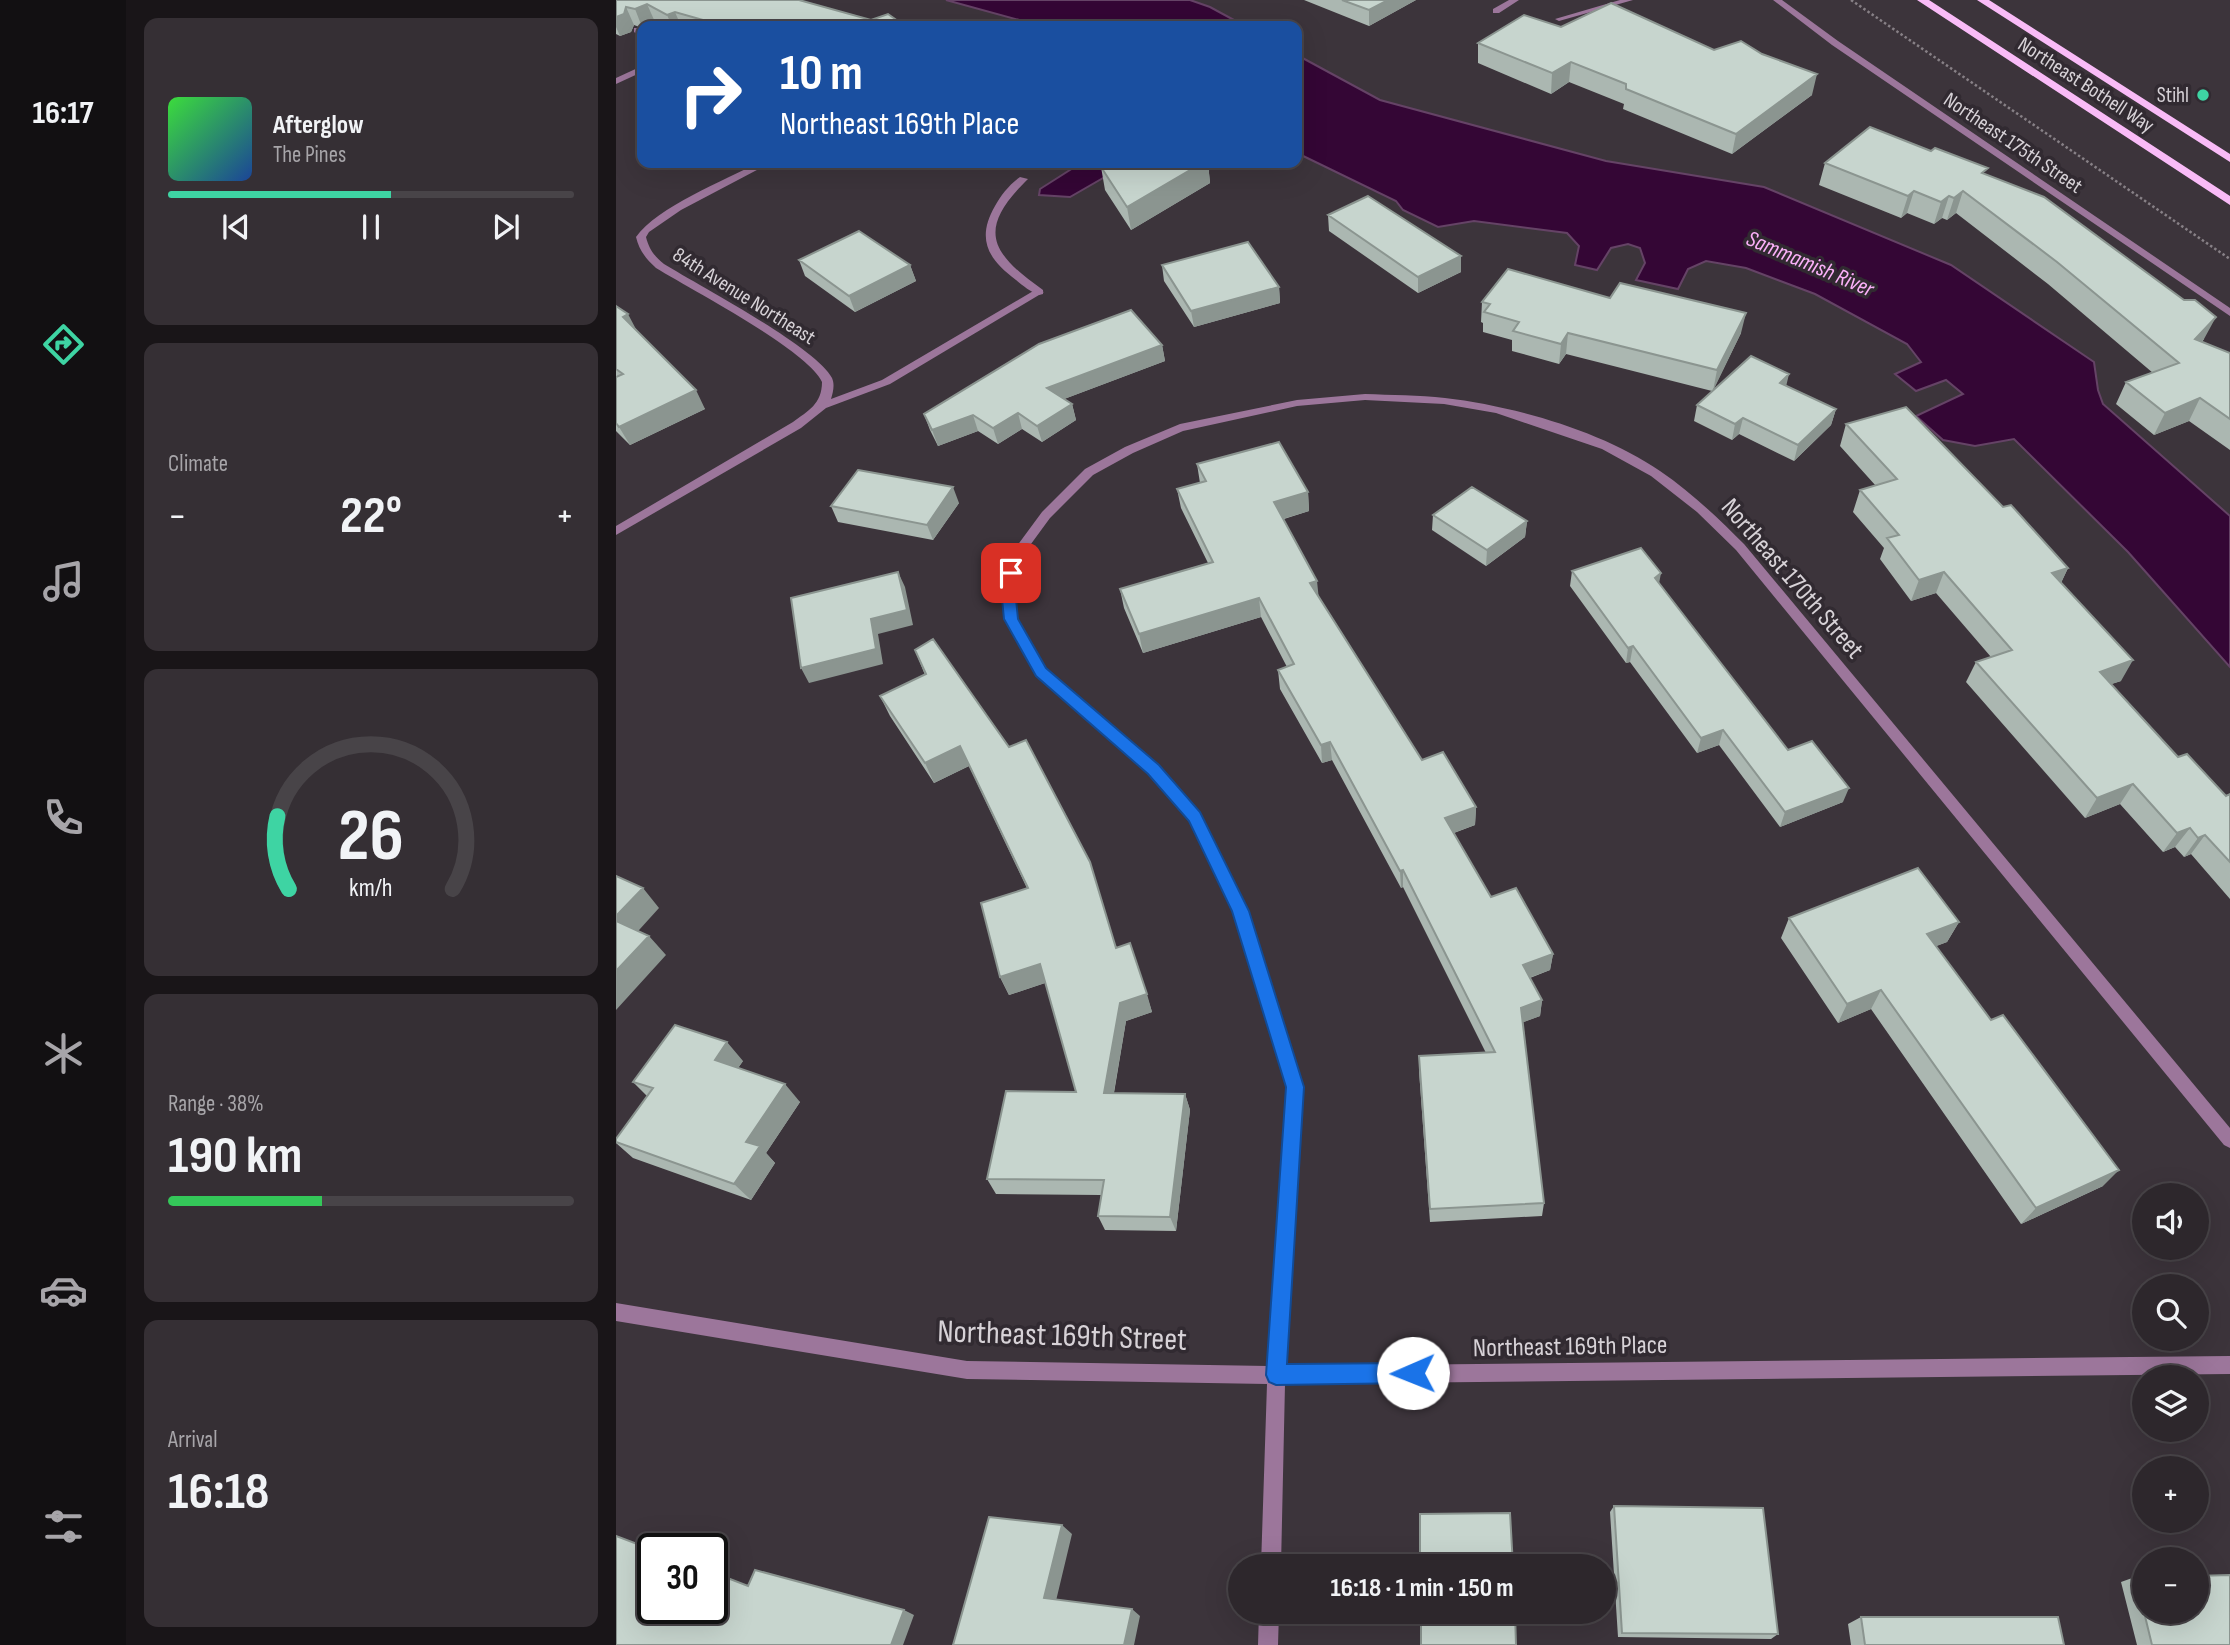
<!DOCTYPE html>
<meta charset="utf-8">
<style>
body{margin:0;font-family:"Sofia Sans Condensed",sans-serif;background:#352f34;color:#f1f3f6;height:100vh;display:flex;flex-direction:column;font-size:26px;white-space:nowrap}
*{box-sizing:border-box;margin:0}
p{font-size:23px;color:#a7a5a9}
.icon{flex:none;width:38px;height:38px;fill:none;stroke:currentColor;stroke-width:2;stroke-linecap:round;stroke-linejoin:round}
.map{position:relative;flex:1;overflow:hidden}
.panel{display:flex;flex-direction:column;gap:18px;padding:18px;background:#191518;width:490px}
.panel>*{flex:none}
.guide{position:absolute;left:21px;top:21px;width:665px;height:147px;border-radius:14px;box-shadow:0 7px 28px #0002,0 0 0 2px #484448;background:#1a4fa0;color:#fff;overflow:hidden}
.fabs{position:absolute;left:1516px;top:1183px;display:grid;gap:14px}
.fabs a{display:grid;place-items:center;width:77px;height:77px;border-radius:50%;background:#2d272c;box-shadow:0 7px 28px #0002,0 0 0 2px #484448;font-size:35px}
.speed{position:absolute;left:21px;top:1533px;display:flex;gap:14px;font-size:35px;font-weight:700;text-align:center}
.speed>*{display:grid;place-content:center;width:91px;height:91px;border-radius:50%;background:#2d272c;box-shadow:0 7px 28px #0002,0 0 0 2px #484448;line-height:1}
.speed .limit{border:4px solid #111;border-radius:10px;background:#fff;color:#111}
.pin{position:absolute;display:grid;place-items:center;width:60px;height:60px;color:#fff;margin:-30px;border-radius:14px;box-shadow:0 4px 10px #0006}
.me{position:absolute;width:77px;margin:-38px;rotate:269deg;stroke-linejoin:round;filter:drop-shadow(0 0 5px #0008)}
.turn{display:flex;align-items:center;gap:24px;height:147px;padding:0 28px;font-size:32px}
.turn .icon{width:91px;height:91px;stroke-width:2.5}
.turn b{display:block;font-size:49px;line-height:60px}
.big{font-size:52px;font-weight:700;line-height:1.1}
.panel .tile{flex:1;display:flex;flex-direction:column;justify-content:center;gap:10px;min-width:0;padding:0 24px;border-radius:14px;background:#352f34}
.panel .dial{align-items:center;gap:0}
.dial svg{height:182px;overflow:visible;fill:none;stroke:#484448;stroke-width:7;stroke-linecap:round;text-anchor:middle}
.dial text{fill:#f1f3f6;stroke:none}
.song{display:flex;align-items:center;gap:21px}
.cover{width:84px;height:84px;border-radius:10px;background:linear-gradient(135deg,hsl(120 70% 55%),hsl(220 70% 35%))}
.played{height:7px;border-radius:4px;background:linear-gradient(90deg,#3ed4a3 55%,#484448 55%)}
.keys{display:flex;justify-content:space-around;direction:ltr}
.heat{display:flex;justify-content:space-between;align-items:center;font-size:38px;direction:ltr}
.charge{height:10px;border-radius:5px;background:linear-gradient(90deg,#34c759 38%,#484448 0)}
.trip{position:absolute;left:612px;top:1554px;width:388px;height:70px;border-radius:35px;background:#2d272c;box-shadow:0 7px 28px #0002,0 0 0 2px #484448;font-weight:700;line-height:70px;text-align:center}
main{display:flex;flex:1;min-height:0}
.dock{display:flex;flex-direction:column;width:126px;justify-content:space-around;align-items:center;background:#121012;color:#a7a5a9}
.dock .icon{width:49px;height:49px}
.dock .current{color:#3ed4a3}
.dock b{font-size:32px;color:#f1f3f6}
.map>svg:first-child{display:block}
</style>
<main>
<nav class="dock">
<b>16:17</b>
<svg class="icon current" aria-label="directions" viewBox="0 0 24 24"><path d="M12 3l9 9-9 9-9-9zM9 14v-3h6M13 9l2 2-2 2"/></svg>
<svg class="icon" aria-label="music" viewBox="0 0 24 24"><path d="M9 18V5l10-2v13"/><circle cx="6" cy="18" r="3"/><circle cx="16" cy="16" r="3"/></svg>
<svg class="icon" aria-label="phone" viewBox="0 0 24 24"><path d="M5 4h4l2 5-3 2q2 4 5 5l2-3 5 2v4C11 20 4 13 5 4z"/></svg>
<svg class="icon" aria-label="climate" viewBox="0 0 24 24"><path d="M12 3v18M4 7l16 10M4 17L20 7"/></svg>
<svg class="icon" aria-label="car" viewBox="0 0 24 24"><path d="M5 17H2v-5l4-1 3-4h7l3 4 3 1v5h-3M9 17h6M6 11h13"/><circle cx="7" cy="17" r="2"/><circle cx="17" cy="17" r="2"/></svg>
<svg class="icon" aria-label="filters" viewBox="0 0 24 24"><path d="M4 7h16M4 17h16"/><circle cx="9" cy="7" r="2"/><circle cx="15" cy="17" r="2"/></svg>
</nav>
<section class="panel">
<div class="tile">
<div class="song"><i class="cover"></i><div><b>Afterglow</b><p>The Pines</p></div></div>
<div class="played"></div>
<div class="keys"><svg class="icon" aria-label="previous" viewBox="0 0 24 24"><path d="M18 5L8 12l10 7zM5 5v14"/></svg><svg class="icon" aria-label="pause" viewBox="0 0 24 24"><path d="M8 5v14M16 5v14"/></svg><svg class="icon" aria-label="next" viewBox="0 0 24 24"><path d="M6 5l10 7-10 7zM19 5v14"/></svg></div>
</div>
<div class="tile"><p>Climate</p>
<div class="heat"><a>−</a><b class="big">22°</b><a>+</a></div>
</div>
<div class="tile dial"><svg viewBox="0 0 100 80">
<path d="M14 69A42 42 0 1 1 86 69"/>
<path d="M14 69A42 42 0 0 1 9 37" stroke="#3ed4a3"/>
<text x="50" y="56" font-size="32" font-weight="700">26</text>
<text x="50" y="72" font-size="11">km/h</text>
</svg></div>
<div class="tile"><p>Range · 38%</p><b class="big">190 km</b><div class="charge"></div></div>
<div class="tile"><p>Arrival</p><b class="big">16:18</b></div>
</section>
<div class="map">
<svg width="1614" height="1645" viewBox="0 0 1614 1645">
<rect width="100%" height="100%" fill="#3c343b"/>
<path fill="#340635" stroke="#654366" stroke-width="2" d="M330,0h244l20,7 35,19h-204z
M681,55l83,45 226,61 158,26 187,78 143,97 4,28 5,14 127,112v151l-102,-115 -114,-113 -39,7 -32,-6 -27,-24 47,-22 -17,-14 -30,11 -21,-17 26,-12 -14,-18 -92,-50 -69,-26 -40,-7 -18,8 -10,20 -42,-9 9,-17 -5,-15 -12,-4 -17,4 -14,22 -22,-5 4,-19 -12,-13 -93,-12 -36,6 -35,-17 -7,-9 -99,-48z
M465,163h48l-59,34 -31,-2 1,-6z"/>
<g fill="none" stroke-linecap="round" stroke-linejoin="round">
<path stroke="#878086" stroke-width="2.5" stroke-dasharray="2.5 2.5" stroke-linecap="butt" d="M1235,0l379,259"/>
<path fill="#9c769b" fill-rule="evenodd" d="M18,28h6l2,10 -8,-6z
M26,66v6l-26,12v-6z
M404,177l8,2c-51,50 -39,73 15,111v4l-4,1c-8,-3 -16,-9 -23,-15 -28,-21 -40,-41 -21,-74 6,-11 14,-21 25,-29z"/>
<path fill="#9c769b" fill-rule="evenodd" d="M893,0h10l-20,13h-6v-4z
M1004,0h13l-74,21 -4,-2z
M1157,0h9l56,41 392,267v8l-398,-271z
M142,163h12l-89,47 -32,22 -3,5c3,12 8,19 18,27 34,21 152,83 168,114 3,7 1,14 -1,21l51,-19 153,-90 9,2 -154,92 -64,24 -25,20 -185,107v-9l177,-104c15,-11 29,-18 29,-40 -15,-32 -130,-92 -166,-114 -10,-9 -17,-18 -20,-31 21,-30 89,-57 122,-74z
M749,394c26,1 54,1 80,4 69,8 157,33 215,73 31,21 58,47 84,73l486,584v20l-6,-3 -488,-595 -39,-38 -46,-36 -49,-27 -106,-36 -52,-9 -79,-4 -68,6 -114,25 -50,22 -40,22 -43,43 -30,41 -6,30 3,30 29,50 113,97 41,47 48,98 55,176 -17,279 944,-10v18l-945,10 -4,182h-20l6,-182 -300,-5 -351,-58v-18l351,58 301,5 19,-279 -53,-176 -44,-90 -41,-47 -113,-99 -31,-56 -3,-30 6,-31 34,-46 43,-43 40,-22 55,-23 117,-24z
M643,1612h20l-1,33h-20z"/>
<path fill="#f9bbf7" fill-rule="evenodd" d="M1301,0h12l301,196v9z
M1361,0h12l241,154v8z"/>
</g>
<path fill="#abb7b1" d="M0,0l255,20 34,6h-243l-7,-4 -9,4h-4v2l-8,-3 -3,7 -11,4 -4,-2z
M688,0h112l-47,26z
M862,43l334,52 -80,59 -109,-45 1,-5 -55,-22 -18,12 -73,-31z
M493,163h99l2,20 -79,47 -26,-40 -4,-23z
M1209,163l161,12 218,164 -2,3 28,11v97l-41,-29 -35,14 -38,-31 10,-22 27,-9 -105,-89 -92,-71 -9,7 -5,-2 -8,6 -27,-11 -6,5 -82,-33z
M712,215l133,41v16l-43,21 -89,-62z
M183,260l111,5 6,16 -61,31 -50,-36z
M546,265l117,22 1,16 -86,24 -30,-46z
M994,298l131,35 -28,57 73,-4 50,23 -5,16 -37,36 -55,-27 -7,6 -38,-19 3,-16 15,-14 -146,-37 -7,10 -47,-13v-11l-29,-8v-9l-2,-1 1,-20z
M0,306l89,103 -75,36 -14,-14z
M546,345l3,16 -101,38 8,5 4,16 -34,22 -20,-13 -24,15 -20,-13 -40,15 -8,-16 -6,-16z
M1230,424l157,83 65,61 -7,15 60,98 -10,3 67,73 48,39 4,-2v105l-39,-45 -7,3 -9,-10 -12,5 -43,-48 -35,14 -119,-136 10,-20 15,-5 -55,-64 -25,8 -31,-42 4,-11 -31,-36 7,-22 16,-4 -36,-40z
M581,464l111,28 1,19 -25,8 35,78 103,163 54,47 -1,18 -21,8 37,64 62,57 -3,16 -20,8 12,22 -2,16 -17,6 21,181 -2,13 -112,6 -11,-151v-15l67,-3 -83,-166 -2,1 -69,-128 -10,3 -42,-74 -2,-19 9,-3 -26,-50 -118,36 -19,-45 -4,-19 88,-26 -27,-55 -4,-19 23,-6z
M343,503l-26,37 -95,-18 -7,-16z
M817,515l94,6 -2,16 -39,29 -54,-36z
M956,571l87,12 129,167 55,52 -63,25 -61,-82 -22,8 -67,-91 -4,1 -56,-77z
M299,650l202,298 13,-5 22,69 -26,9 -12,72 71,1 5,16 -14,121 -71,-1 -7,-14 3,-21 -105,-1 -9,-15 89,-87 -31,-109 -36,12 -9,-18 27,-89 -58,-122 -35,17 -44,-67 -10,-20 45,-21z
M1173,918l170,4 -12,20 -11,4 167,240 -82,38 -150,-215 -33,14 -57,-85z
M127,1061l-5,7 62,34 -34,51 9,10 -24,37 -118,-42 -17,-15v-4l31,-43 -14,-14z
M998,1506l164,128 -7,5 -153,-2 -8,-125z
M1519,1577l95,68h-93l-16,-63z
M1245,1617l203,28h-213l-3,-21z"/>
<path fill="#8b9590" d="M772,0h28l-47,26v-16z
M31,4l8,18 -13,5 -7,-18z
M10,7l8,18 -3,7 -11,4 -4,-9v-10z
M59,12l6,14h-9l-5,-11z
M955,62l-2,20 -18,12 1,-21z
M1201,74l-5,21 -80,59 4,-20z
M586,163h6l2,20 -79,47 -4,-23z
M1298,191l-7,22 -6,5 7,-22z
M1347,191l-7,22 -9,7 7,-22z
M1333,196l-7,22 -8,6 7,-22z
M845,256v16l-43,21v-16z
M294,265l6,16 -61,31 -6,-16z
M663,287l1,16 -86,24 -3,-16z
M1130,313l-5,20 -28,58 4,-21z
M12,314l10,19 -15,-16z
M1600,317l-12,22 -20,22 11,-22z
M952,333l-2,21 -7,10 2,-20z
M546,345l3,16 -114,43 -4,-16z
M1173,374l-4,17 -5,-8z
M80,390l9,19 -75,36 -11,-18z
M1584,398l-11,23 -35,14 11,-22z
M456,404l4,16 -34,22 -5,-16z
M1220,409l-5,16 -37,36 4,-16z
M402,413l4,16 -24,15 -5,-16z
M357,415l5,16 -40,15 -6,-16z
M1127,418l-4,16 -7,6 3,-16z
M337,487l6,16 -26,37 -6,-15z
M692,492l1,19 -33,10 -2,-19z
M911,521l-2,16 -39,29 1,-16z
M1452,568l-10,21 -6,-16z
M282,572l7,15 8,38 -35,9 5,30 -74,19 -8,-15 70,-49z
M1328,572l-8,21 -25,8 8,-21z
M1045,573l-3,16 -3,-11z
M701,581l2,19 -9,-17z
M643,598l2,19 -118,36 -4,-19z
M1017,646l-3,16 -4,1 2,-15z
M1517,660l-12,21 -33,11 12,-20z
M1107,730l-4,15 -22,8 4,-15z
M714,742l2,18 -10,3 -1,-18z
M344,746l9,20 -35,17 -9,-20z
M1517,784l-13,20 -35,14 12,-20z
M1233,788l-6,14 -63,25 5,-15z
M860,807l-1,18 -30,11v-18z
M1574,828l-15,19 -12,5 14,-19z
M1589,835l-14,19 -7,3 14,-19z
M787,870v17l-2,1 -1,-17z
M27,888l16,20 -29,32 -14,-17v-7z
M1343,922l-12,20 -31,12 11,-20z
M33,936l17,19 -50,55v-39z
M937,954l-3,16 -29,11 2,-16z
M424,964l8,18 -39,13 -9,-18z
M1265,990l-10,19 -33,14 9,-19z
M531,994l5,18 -26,9 -15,88 -7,-16 16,-90z
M926,1000l-2,16 -21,8 2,-16z
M111,1042l16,19 -12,17 -16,-18z
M169,1084l15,18 -34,51 9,10 -24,37 -17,-16 12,-42z
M569,1094l5,16 -14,121 -6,-14z
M1503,1170l-16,16 -82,38 15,-16z
M446,1525l10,9 -17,71 -11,-7z
M516,1609l8,7 -6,29h-10z
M288,1610l10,5 -11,30h-12z"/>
<path fill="#c7d5ce" stroke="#8b9590" stroke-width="2" d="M0,0h183l72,20 17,-6 17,12h-181l-49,-14 -8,3 -20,-11 -12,5 -9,-2 -2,7 -8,3z
M726,0h46l-19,10z
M995,3l103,47 27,-9 21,13 55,20 -81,60 -110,-45v-5l-55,-22 -19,11 -74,-30 46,-28 37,12z
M1254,127l61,24 4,-3 53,20 -6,5 62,24 140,103h11l21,17 -21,22 35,14v66l-30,-21 -35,15 -39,-31 53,-19 -122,-101 -94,-71 -9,7 -5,-2 -8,6 -27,-11 -6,5 -83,-33z
M493,163h93l-75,44 -26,-40z
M752,196l93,60 -43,21 -90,-62z
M243,231l51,34 -61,31 -50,-36z
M632,242l31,45 -88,24 -29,-46z
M892,269l102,29 10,-15 126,30 -29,57 -149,-37 -7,11 -48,-13 6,-9 -35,-10 6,-8 -8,-2z
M0,306l12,8 -5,3 73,73 -77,37 -3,-4v-46l7,-3 -7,-5z
M515,310l31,35 -115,43 25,16 -35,22 -19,-13 -25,15 -20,-13 -41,15 -8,-16 115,-70z
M1135,356l38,18 -9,9 56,26 -38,36 -55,-27 -8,6 -38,-19z
M1290,407l97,100 8,-2 57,63 -16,5 81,87 -33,12 78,85 9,-3 39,42 4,-2v68l-25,-27 -7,3 -8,-10 -13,5 -44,-49 -36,14 -121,-136 36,-12 -68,-78 -25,8 -32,-42 12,-3 -39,-45 37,-11 -51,-55z
M663,442l29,50 -34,10 43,79 -7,2 112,177 21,-8 33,55 -31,11 46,79 25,-9 37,66 -30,11 19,35 -21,8 23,195 -114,6 -11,-153 76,-4 -92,-182 -3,1 -70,-129 -9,3 -43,-75 16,-6 -35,-66 -120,36 -19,-45 93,-27 -36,-73 29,-8 -9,-17z
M242,470l95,17 -26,38 -96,-19z
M856,487l55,34 -40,29 -54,-35z
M1025,548l20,25 -6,5 133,172 24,-9 37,47 -64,24 -62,-82 -22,8 -68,-92 -5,2 -56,-77z
M282,572l9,38 -36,9 5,30 -75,19 -10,-70z
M317,639l76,108 17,-7 64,122 26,86 14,-5 17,51 -27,9 -16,90 81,1 -15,123 -72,-1 6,-36 -117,-1 19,-88 70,1 -36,-128 -40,13 -19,-74 47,-15 -68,-142 -35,17 -45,-67 46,-22 -11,-24z
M1302,868l41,54 -32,12 64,86 12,-5 116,155 -83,38 -155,-218 -34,14 -58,-86z
M0,876l27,12 -27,28z
M0,921l33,15 -33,35z
M59,1025l52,17 -12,18 70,24 -39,58 14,4 -26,38 -118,-42v-3l37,-51 -20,-6z
M998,1506l149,2 15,126 -156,-1z
M894,1513l3,53h-93v-52z
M373,1517l73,8 -18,73 88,11 -8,36h-171z
M0,1536l37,14v58h59v-36l36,14 7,-16 149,40 -13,35h-275z
M1614,1575v70h-78l-8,-33h52v-36z
M1519,1577h9v34z
M805,1612h94l1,33h-95z
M1245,1617h197l6,28h-199z"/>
<path fill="#1a73e8" stroke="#114b97" stroke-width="2" d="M395,569l7,4 -3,16 3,30 28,49 113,97 41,47 49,99 55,176 -17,277 126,-1 7,3 3,7 -3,7 -7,3 -137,2 -7,-3 -3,-7 20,-288 -54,-176 -43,-90 -41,-47 -112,-98 -32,-57 -3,-30 3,-16z"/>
<circle fill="#3ed4a3" stroke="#312a31" stroke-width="2.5" cx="1587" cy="95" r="7"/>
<g text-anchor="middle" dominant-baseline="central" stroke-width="7" stroke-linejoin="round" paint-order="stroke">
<g font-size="21" fill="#d7d2d7" stroke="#312a31">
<text transform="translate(1470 85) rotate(33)">Northeast Bothell Way</text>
<text transform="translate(1397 143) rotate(34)">Northeast 175th Street</text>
<text transform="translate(128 296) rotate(32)">84th Avenue Northeast</text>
</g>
<g font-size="21" fill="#d7d2d7" stroke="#312a31" text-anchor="end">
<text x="1573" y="95">Stihl</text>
</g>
<g font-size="23" font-style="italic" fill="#fab0f8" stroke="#312a31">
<text transform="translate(1194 264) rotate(23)">Sammamish River</text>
</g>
<g font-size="26" fill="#d7d2d7" stroke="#312a31">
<text transform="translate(1176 579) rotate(49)">Northeast 170th Street</text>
<text transform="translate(954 1347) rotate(-1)">Northeast 169th Place</text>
</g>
<g font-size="32" fill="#d7d2d7" stroke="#312a31">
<text transform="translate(446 1336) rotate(2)">Northeast 169th Street</text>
</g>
</g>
</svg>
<div class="fabs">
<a><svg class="icon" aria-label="sound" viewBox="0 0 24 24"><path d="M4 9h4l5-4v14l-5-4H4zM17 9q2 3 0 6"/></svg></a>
<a><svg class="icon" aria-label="search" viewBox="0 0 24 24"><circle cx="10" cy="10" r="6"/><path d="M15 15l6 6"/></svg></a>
<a><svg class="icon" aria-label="layers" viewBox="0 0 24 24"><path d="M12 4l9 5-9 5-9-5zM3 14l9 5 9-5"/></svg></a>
<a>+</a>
<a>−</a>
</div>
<div class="speed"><div class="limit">30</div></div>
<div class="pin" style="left:395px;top:573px;background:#d93025"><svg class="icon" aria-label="arrive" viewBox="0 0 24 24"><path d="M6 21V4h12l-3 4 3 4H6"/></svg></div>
<svg class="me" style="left:797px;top:1373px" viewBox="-20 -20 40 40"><circle r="19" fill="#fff"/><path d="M0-13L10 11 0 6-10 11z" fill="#1a73e8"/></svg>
<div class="trip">16:18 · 1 min · 150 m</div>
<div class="guide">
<div class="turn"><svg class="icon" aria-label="right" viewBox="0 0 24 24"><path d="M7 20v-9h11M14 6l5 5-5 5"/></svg><div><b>10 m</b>Northeast 169th Place</div></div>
</div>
</div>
</main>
